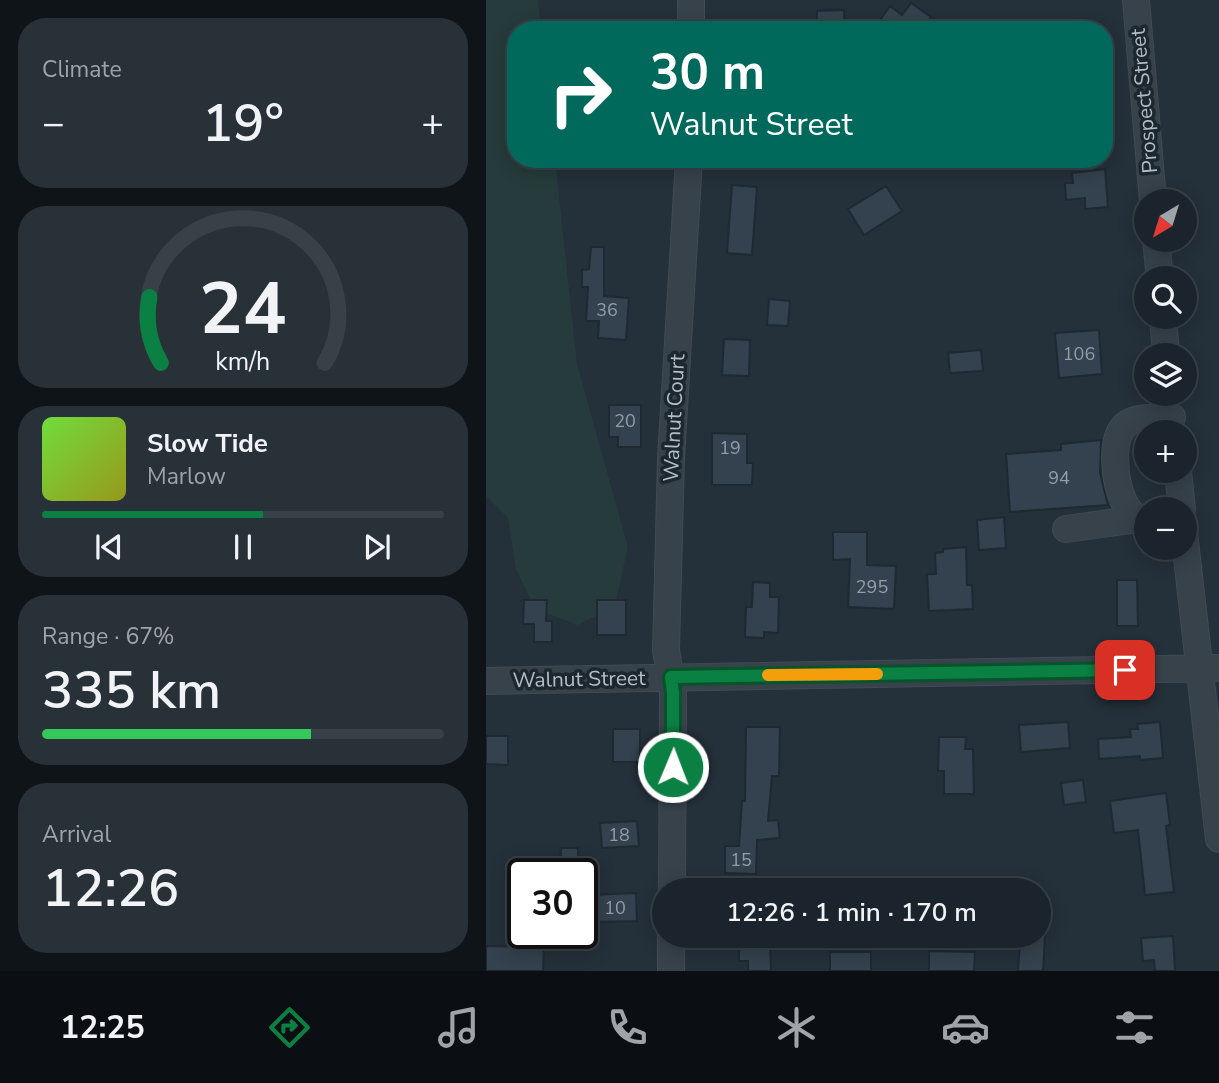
<!DOCTYPE html>
<meta charset="utf-8">
<style>
body{margin:0;font-family:"Nunito Sans",sans-serif;background:#283038;color:#f1f3f6;height:100vh;display:flex;flex-direction:column;font-size:26px;white-space:nowrap}
*{box-sizing:border-box;margin:0}
p{font-size:23px;color:#a0a4a9}
.icon{flex:none;width:38px;height:38px;fill:none;stroke:currentColor;stroke-width:2;stroke-linecap:round;stroke-linejoin:round}
.map{position:relative;flex:1;overflow:hidden}
.details{display:flex;flex-direction:column;gap:18px;padding:18px;background:#0f1418;width:486px}
.details>*{flex:none}
.top-card{position:absolute;left:21px;top:21px;width:606px;height:147px;border-radius:28px;box-shadow:0 4px 18px #0003,0 0 0 2px #394148;background:#00695c;color:#fff;overflow:hidden}
.needle{width:46px;rotate:218deg}
.buttons{position:absolute;left:648px;top:189px;display:grid;gap:14px}
.buttons a{display:grid;place-items:center;width:63px;height:63px;border-radius:50%;background:#1b242c;box-shadow:0 4px 18px #0003,0 0 0 2px #394148;font-size:35px}
.speed{position:absolute;left:21px;top:858px;display:flex;gap:14px;font-size:35px;font-weight:700;text-align:center}
.speed>*{display:grid;place-content:center;width:91px;height:91px;border-radius:50%;background:#1b242c;box-shadow:0 4px 18px #0003,0 0 0 2px #394148;line-height:1}
.speed .limit{border:4px solid #111;border-radius:10px;background:#fff;color:#111}
.pin{position:absolute;display:grid;place-items:center;width:60px;height:60px;color:#fff;margin:-30px;border-radius:14px;box-shadow:0 4px 10px #0006}
.me{position:absolute;width:77px;margin:-38px;rotate:1deg;stroke-linejoin:round;filter:drop-shadow(0 0 5px #0008)}
.turn{display:flex;align-items:center;gap:24px;height:147px;padding:0 28px;font-size:32px}
.turn .icon{width:91px;height:91px;stroke-width:2.5}
.turn b{display:block;font-size:49px;line-height:60px}
.big{font-size:52px;font-weight:600;line-height:1.1}
.details .tile{flex:1;display:flex;flex-direction:column;justify-content:center;gap:10px;min-width:0;padding:0 24px;border-radius:28px;background:#283038}
.details .dial{align-items:center;gap:0}
.dial svg{height:182px;overflow:visible;fill:none;stroke:#394148;stroke-width:7;stroke-linecap:round;text-anchor:middle}
.dial text{fill:#f1f3f6;stroke:none}
.song{display:flex;align-items:center;gap:21px}
.cover{width:84px;height:84px;border-radius:10px;background:linear-gradient(135deg,hsl(100 70% 55%),hsl(60 70% 35%))}
.played{height:7px;border-radius:4px;background:linear-gradient(90deg,#0b8043 55%,#394148 55%)}
.keys{display:flex;justify-content:space-around;direction:ltr}
.heat{display:flex;justify-content:space-between;align-items:center;font-size:38px;direction:ltr}
.charge{height:10px;border-radius:5px;background:linear-gradient(90deg,#34c759 67%,#394148 0)}
.trip{position:absolute;left:166px;top:878px;width:399px;height:70px;border-radius:35px;background:#1b242c;box-shadow:0 4px 18px #0003,0 0 0 2px #394148;font-weight:600;line-height:70px;text-align:center}
.dock{display:flex;height:112px;justify-content:space-around;align-items:center;background:#0b0e12;color:#a0a4a9}
.dock .icon{width:49px;height:49px}
.dock .current{color:#0b8043}
.dock b{font-size:32px;color:#f1f3f6}
main{display:flex;flex:1;min-height:0}
.map>svg:first-child{display:block}
</style>
<main>
<section class="details">
<div class="tile"><p>Climate</p>
<div class="heat"><a>−</a><b class="big">19°</b><a>+</a></div>
</div>
<div class="tile dial"><svg viewBox="0 0 100 80">
<path d="M14 69A42 42 0 1 1 86 69"/>
<path d="M14 69A42 42 0 0 1 9 40" stroke="#0b8043"/>
<text x="50" y="56" font-size="32" font-weight="700">24</text>
<text x="50" y="72" font-size="11">km/h</text>
</svg></div>
<div class="tile">
<div class="song"><i class="cover"></i><div><b>Slow Tide</b><p>Marlow</p></div></div>
<div class="played"></div>
<div class="keys"><svg class="icon" aria-label="previous" viewBox="0 0 24 24"><path d="M18 5L8 12l10 7zM5 5v14"/></svg><svg class="icon" aria-label="pause" viewBox="0 0 24 24"><path d="M8 5v14M16 5v14"/></svg><svg class="icon" aria-label="next" viewBox="0 0 24 24"><path d="M6 5l10 7-10 7zM19 5v14"/></svg></div>
</div>
<div class="tile"><p>Range · 67%</p><b class="big">335 km</b><div class="charge"></div></div>
<div class="tile"><p>Arrival</p><b class="big">12:26</b></div>
</section>
<div class="map">
<svg width="733" height="971" viewBox="0 0 733 971">
<rect width="100%" height="100%" fill="#24303a"/>
<path fill="#263b3b" d="M0,0h52l3,30h-25v129h39l22,205 51,183 -13,59 -37,19 -43,-16 -19,-40 -8,-51 -22,-22z"/>
<path fill="#33424e" stroke="#1f2932" stroke-width="2" d="M425,3l20,14 -9,13h-49l17,-24 12,9z
M358,10l1,20h-28v-19z
M619,169l3,38 -23,2v-11l-19,2 -1,-17h8l-1,-10z
M246,185l25,2 -5,68 -25,-2z
M400,186l16,25 -38,24 -16,-26z
M105,247h13v49l25,2 -3,42 -28,-2 1,-17h-13l2,-34h-6v-17l7,-1z
M283,299l21,2 -2,25 -21,-1z
M613,330l3,44 -43,4 -4,-45z
M238,339l26,1 -1,36 -27,-1z
M495,350l2,21 -33,2 -2,-20z
M123,405h32v42h-23v-10h-9z
M226,433l35,1v29h6l-1,22h-40z
M615,440l-1,33 8,32 -98,7 -4,-58 55,-4v-6z
M518,517l2,31 -27,2 -2,-30z
M347,532h34v33l29,1 -2,43 -46,-2 2,-48 -17,1z
M480,547l1,38h5l1,24 -44,2 -2,-37h9l-1,-21 8,-1v-3z
M631,580h20l1,46h-21z
M267,582l17,1v14h9l-1,36 -14,-1v6l-19,-1 1,-30h6z
M38,600h23l-1,21h6v21h-18v-18h-11z
M111,600h29v35h-29z
M582,722l2,26 -49,4 -2,-27z
M674,722l3,36 -23,2v-4l-41,3 -1,-20 33,-2 -1,-8h8l-1,-5z
M260,727h34l-1,49h-7l-4,45 10,-1 2,18 -23,2 -1,34 -31,-1v-27h14l3,-45h3z
M127,729h27v33h-27z
M0,736h22v29l-22,-1z
M453,737h27l-1,12h8l1,45h-30v-23h-6z
M597,780l3,22 -22,3 -3,-22z
M680,793l4,32 -4,1 8,66 -29,3 -7,-65 -24,3 -4,-32z
M151,821l2,25 -37,2 -2,-25z
M75,848h17v24l-18,-1z
M150,893l1,28 -44,1 -1,-27z
M539,936h20l-2,35h-25l2,-28h4z
M687,936l2,35h-20l-1,-11 -11,1 -2,-23z
M284,943l1,28h-23v-10h-9v-17z
M0,946l58,1 -1,24h-57z
M443,951l46,1 -1,19h-45z
M344,952h41v19h-41z"/>
<g fill="none" stroke-linecap="round" stroke-linejoin="round">
<defs>
<path id="minor" d="M205,0v30
M650,0l17,201
M670,240l4,38
M677,317l3,38
M692,471l4,38
M651,520c-5,-6 -10,-12 -13,-18 -9,-19 -16,-66 4,-79 11,-7 31,-5 44,-6
M580,529l80,-11
M698,532l35,307
M0,681l733,-13
M186,891l1,-198 -7,-43 5,-192 18,-299
M185,971v-35"/>
</defs>
<use href="#minor" stroke="#414b54" stroke-width="28"/>
<use href="#minor" stroke="#37424b" stroke-width="26"/>
</g>
<g fill="none" stroke-linecap="round" stroke-linejoin="round">
<defs>
<path id="route" d="M187,767v-74l-2,-16 454,-7"/>
</defs>
<use href="#route" stroke="#07532c" stroke-width="18"/>
<use href="#route" stroke="#0b8043" stroke-width="12"/>
<path stroke="#f59e0b" stroke-width="12" d="M282,675l109,-1"/>
</g>
<g text-anchor="middle" dominant-baseline="central" stroke-width="7" stroke-linejoin="round" paint-order="stroke">
<g font-size="18" fill="#929da7">
<text x="121" y="310">36</text>
<text x="593" y="354">106</text>
<text x="139" y="421">20</text>
<text x="244" y="448">19</text>
<text x="573" y="478">94</text>
<text x="386" y="587">295</text>
<text x="133" y="835">18</text>
<text x="255" y="860">15</text>
<text x="129" y="908">10</text>
</g>
<g font-size="21" fill="#b3bdc6" stroke="#1d2730">
<text transform="translate(658 101) rotate(-95)">Prospect Street</text>
<text transform="translate(188 418) rotate(-87)">Walnut Court</text>
<text transform="translate(93 679) rotate(-1)">Walnut Street</text>
</g>
</g>
</svg>
<div class="buttons">
<a><svg class="needle" viewBox="-14 -14 28 28"><path d="M0-13l5 13h-10z" fill="#e53935"/><path d="M0 13l5-13h-10z" fill="#a0a4a9"/></svg></a>
<a><svg class="icon" aria-label="search" viewBox="0 0 24 24"><circle cx="10" cy="10" r="6"/><path d="M15 15l6 6"/></svg></a>
<a><svg class="icon" aria-label="layers" viewBox="0 0 24 24"><path d="M12 4l9 5-9 5-9-5zM3 14l9 5 9-5"/></svg></a>
<a>+</a>
<a>−</a>
</div>
<div class="speed"><div class="limit">30</div></div>
<div class="pin" style="left:639px;top:670px;background:#d93025"><svg class="icon" aria-label="arrive" viewBox="0 0 24 24"><path d="M6 21V4h12l-3 4 3 4H6"/></svg></div>
<svg class="me" style="left:187px;top:767px" viewBox="-20 -20 40 40"><circle r="17" fill="#0b8043" stroke="#fff" stroke-width="3"/><path d="M0-11L8 9 0 5-8 9z" fill="#fff"/></svg>
<div class="trip">12:26 · 1 min · 170 m</div>
<div class="top-card">
<div class="turn"><svg class="icon" aria-label="right" viewBox="0 0 24 24"><path d="M7 20v-9h11M14 6l5 5-5 5"/></svg><div><b>30 m</b>Walnut Street</div></div>
</div>
</div>
</main>
<nav class="dock">
<b>12:25</b>
<svg class="icon current" aria-label="directions" viewBox="0 0 24 24"><path d="M12 3l9 9-9 9-9-9zM9 14v-3h6M13 9l2 2-2 2"/></svg>
<svg class="icon" aria-label="music" viewBox="0 0 24 24"><path d="M9 18V5l10-2v13"/><circle cx="6" cy="18" r="3"/><circle cx="16" cy="16" r="3"/></svg>
<svg class="icon" aria-label="phone" viewBox="0 0 24 24"><path d="M5 4h4l2 5-3 2q2 4 5 5l2-3 5 2v4C11 20 4 13 5 4z"/></svg>
<svg class="icon" aria-label="climate" viewBox="0 0 24 24"><path d="M12 3v18M4 7l16 10M4 17L20 7"/></svg>
<svg class="icon" aria-label="car" viewBox="0 0 24 24"><path d="M5 17H2v-5l4-1 3-4h7l3 4 3 1v5h-3M9 17h6M6 11h13"/><circle cx="7" cy="17" r="2"/><circle cx="17" cy="17" r="2"/></svg>
<svg class="icon" aria-label="filters" viewBox="0 0 24 24"><path d="M4 7h16M4 17h16"/><circle cx="9" cy="7" r="2"/><circle cx="15" cy="17" r="2"/></svg>
</nav>
